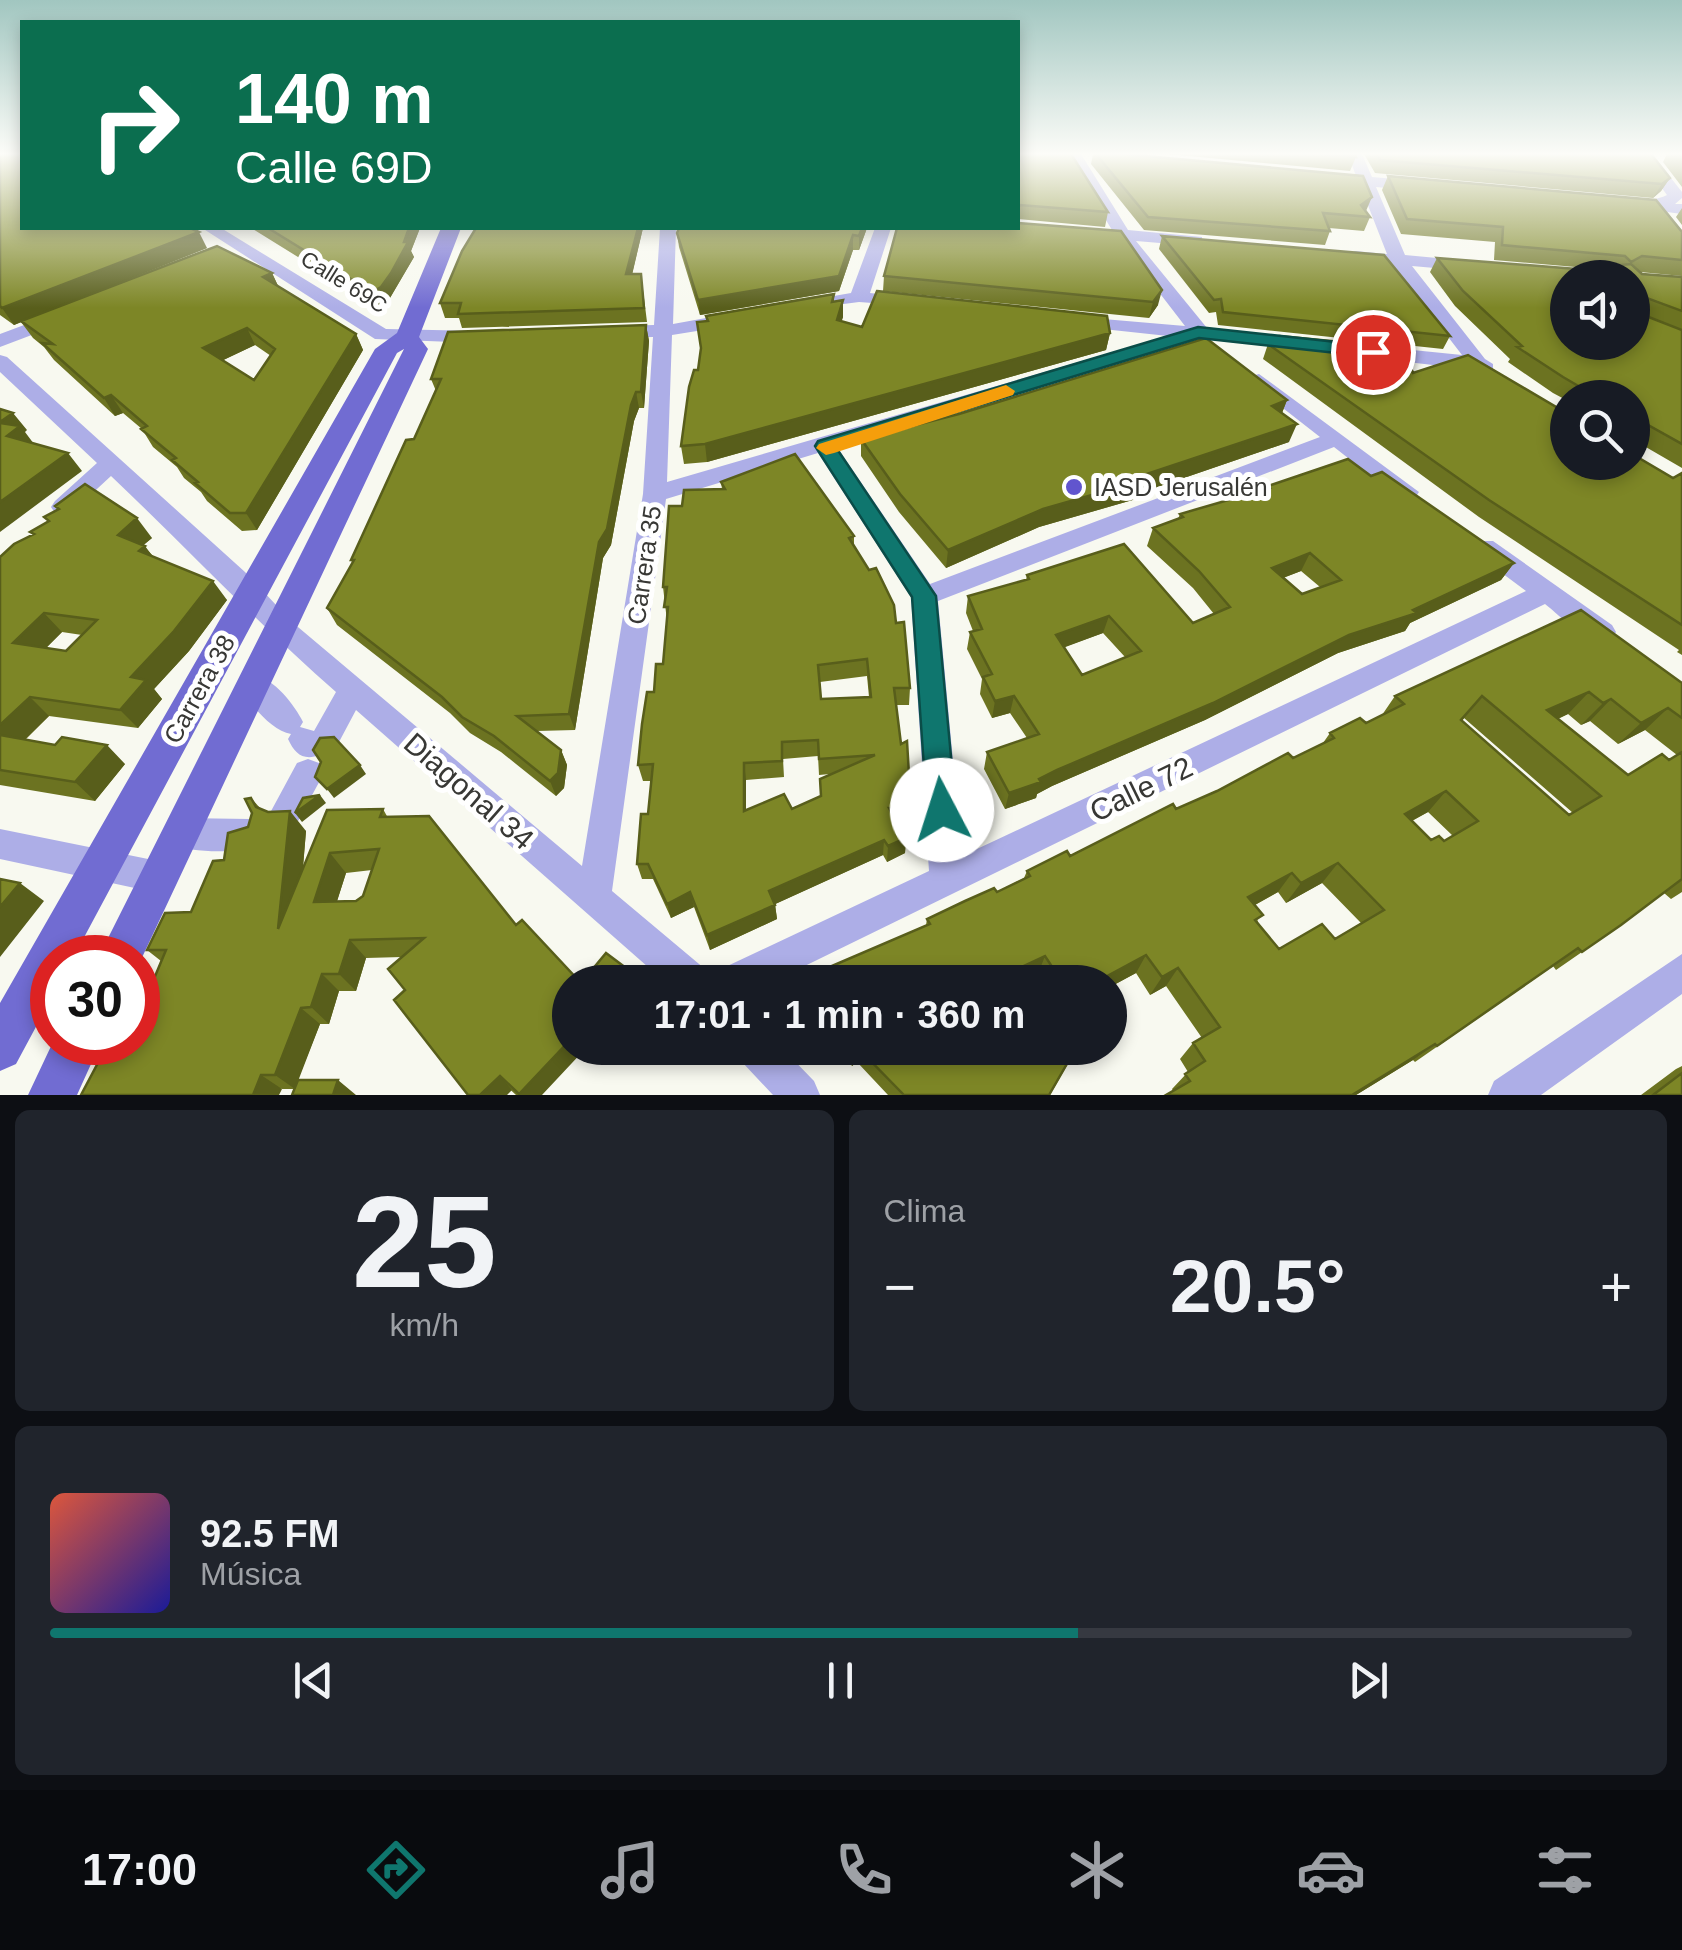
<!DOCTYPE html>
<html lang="es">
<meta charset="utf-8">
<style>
body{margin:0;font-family:Arial,sans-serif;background:#20242c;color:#f1f3f6;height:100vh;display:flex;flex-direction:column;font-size:38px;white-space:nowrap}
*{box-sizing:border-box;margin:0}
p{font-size:32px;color:#9ea1a6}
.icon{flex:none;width:55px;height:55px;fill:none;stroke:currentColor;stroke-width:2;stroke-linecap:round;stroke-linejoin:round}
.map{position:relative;height:1095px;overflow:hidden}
.drawer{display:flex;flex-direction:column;gap:15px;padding:15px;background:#0d0f14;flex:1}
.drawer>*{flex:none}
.banner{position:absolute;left:20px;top:20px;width:1000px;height:210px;border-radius:0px;box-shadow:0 5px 15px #0003;background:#0b6e4f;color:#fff;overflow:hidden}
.controls{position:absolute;left:1550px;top:260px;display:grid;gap:20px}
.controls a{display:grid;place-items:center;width:100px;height:100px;border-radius:50%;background:#171b24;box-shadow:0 5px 15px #0003;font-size:50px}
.speed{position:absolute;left:30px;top:935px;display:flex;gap:20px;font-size:50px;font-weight:700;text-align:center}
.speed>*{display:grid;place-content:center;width:130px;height:130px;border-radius:50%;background:#171b24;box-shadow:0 5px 15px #0003;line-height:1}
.speed .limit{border:15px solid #d22;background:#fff;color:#111}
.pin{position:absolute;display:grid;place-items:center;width:85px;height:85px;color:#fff;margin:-42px;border:5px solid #fff;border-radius:50%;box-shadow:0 2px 10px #0007}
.me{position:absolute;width:110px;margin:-55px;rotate:355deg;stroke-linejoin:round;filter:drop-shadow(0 0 8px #0008)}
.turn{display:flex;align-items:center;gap:35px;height:210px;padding:0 50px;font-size:45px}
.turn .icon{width:130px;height:130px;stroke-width:2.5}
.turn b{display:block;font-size:70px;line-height:85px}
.big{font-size:75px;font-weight:700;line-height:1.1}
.drawer .widget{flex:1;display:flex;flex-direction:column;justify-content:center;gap:15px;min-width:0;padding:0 35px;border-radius:15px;background:#20242c}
.drawer .dial{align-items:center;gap:0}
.dial b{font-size:130px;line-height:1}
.song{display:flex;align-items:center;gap:30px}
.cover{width:120px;height:120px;border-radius:15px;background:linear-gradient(135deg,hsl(10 70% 55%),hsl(240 70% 35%))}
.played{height:10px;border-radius:5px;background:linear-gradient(90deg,#0f766e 65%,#363941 65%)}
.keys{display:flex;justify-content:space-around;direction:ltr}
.heat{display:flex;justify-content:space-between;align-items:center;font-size:55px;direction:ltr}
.drawer .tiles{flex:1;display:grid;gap:15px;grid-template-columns:1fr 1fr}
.widget:last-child{grid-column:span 2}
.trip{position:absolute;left:552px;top:965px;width:575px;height:100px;border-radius:50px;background:#171b24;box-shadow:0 5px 15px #0003;font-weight:700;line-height:100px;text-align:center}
.dock{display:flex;height:160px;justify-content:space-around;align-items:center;background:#090b0e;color:#9ea1a6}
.dock .icon{width:70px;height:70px}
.dock .current{color:#0f766e}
.dock b{font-size:45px;color:#f1f3f6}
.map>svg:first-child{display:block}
</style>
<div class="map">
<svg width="1682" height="1095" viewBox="0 0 1682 1095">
<rect width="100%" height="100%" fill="#f8f9f0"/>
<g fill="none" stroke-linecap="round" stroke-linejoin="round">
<path fill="#adaee7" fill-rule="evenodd" d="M1066,154h15l47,76 74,7v8l-6,1 -60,-5 71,87 97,10 10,6 -10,6 -92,-10 -8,3 -11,-5 -356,109 93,137 390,-147 -68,-53 -3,-4 3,-4 7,-2 160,118 -4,6h-16l-65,-51 -396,154 24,255 564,-265 -51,-38 -3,-6 3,-6h18l119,84 4,7 -4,7c-23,8 -49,-21 -67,-35l-773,378h-56l5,-13 208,-98 -18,-274 -93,-144 -152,46 -54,392 93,78 5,13h-45l-309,-272 -17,32 -16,2 -3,11c-17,6 -25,-1 -32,-16l3,-5c-20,-3 -43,-32 -52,-50l4,-8c23,-8 50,26 60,46l-3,5 14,4 22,-39c-78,-68 -149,-144 -225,-216l-40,37h-16l-4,-6 4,-6 42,-38 -97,-91v-17l7,2 238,215 47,50 290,244 61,-372 10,-157 -39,1 -10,-6 10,-6 40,-1 6,-97h16l-3,96 55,-10 9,6 -9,6 -56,9 -5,147 501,-146 -93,-10 -9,-6 2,-4 117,10 -67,-87 -8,-1 -2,-4 4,-4z
M1348,154h14l10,23 46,4 8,5 -8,5 -42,-4 29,68 64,6 9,5 -9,5 -57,-5 73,93 8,5v8l-120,-14 -10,-6 10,-6 89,9 -70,-91 -37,-3 -9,-5 9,-5 32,3 -27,-69 -35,-7 8,-5 23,3z
M1637,154h15l30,38v6l-7,6h7v10l-15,-2 15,18v16l-6,-1 -27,-34 -30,-7c13,-9 31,0 48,-9z
M202,228h19l165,101 93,2 10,6 -10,6 -104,-4z
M875,228h16l-21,65 43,5v8l-54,-4 -54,7v-8l46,-8z
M59,312l7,2v8l-66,25v-13z
M308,759l11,4 5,10 -27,50 -11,5 -11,-5 -5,-10 27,-50z
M181,818l69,1 12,4 4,11 -4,11c-24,9 -69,8 -93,-1l-4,-11 4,-11z
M0,829l158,32 12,5 5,11 -5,11 -12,5 -158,-34z
M1682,954v40l-141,101h-53l6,-14z
M737,1048h45l32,33 6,14h-47l-31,-33z"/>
<path fill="#716cd2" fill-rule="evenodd" d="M441,228h20l-42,109 9,12 -290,617v-8h-40l306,-609 -7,4 -324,605h-21v39l-36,67 -16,7v-68l375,-654 22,-16z
M53,1042h48l-24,53h-49z"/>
</g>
<path fill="#6c7321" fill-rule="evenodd" d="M0,154l207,94 -146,58 211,-33 6,13 78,48 7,16 -106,180 -15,1 -35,-30 -6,-9 -17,-14 -7,-11 -24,-20 -11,-18 -19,-16 -8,3 -61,-56 -10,-13 -11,-9 -12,-16 -7,3 -14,-10zM255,345l16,11 -17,24 -31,-20z
M1018,154l90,58 -3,15 -87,-8z
M1093,154h31l241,57 5,6 -6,14 -35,-3 1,3 -5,14 -181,-15 -53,-66z
M1167,154h188l1,3 -6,14z
M1364,154h287l19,24 -9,13 -8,7 -278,-25z
M1667,154h15v33l-19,-25z
M1388,176l294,56v44l-42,-4 2,2 40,3v191l-50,-29v-41h-64v3l-15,-8 -45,-31 2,-3 -55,-53 -25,-34 7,-14 140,11 10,-1 -93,-8 1,-18 -94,-8 -19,-44z
M1682,208v17l-6,-8z
M251,228h169l-9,23 3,6 -27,46 -8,4z
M476,228h167l-11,46h9l6,48 -185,6 -3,-10h-14l-5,-15z
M679,228h188l-8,22h-6l-14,41 -139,24 -21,-68 -2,-14z
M1018,228l140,77 -9,13 -266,-27 1,-15z
M1162,236l288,100 -7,13 -225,-24 -2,-13 -7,1 -50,-64z
M834,294v7l9,16 -2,4 21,6 248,6 -4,17 -399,112 -23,2 -3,-18 17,-76 8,-49v-5z
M646,325l3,16 -5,67h-5l-5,13 -23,124 -8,13 -28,172 -38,1 24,19 6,15 -3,23 -8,8 -55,-44 -31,-19 -20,-20 -113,-88 -10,-17 26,-44 -2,-4 63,-121 22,-48 -5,-12z
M1268,344l145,29 260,105 9,-5v182l-5,-3 2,-2 -200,-133 -216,-158z
M1287,400l-5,13 7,29 -152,52 -1,5 -97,28 -93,41 -47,-56 -38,-56v-17z
M1371,476l143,87 -13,17 -91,43 -5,8 -67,22 -133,67 -153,66 -15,8 -1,4 -31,11 -21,-40 3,-17 40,-14 -17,-25 -18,5 -12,-24 2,-15 -15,-30 3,-17 3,-1 -7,-18 2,-17 58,-16 1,-5 166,48 21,-9 -21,-26 -46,-42 6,-18 25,-9 2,-5 86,-25 2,-3zM1301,571l19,16 -18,7 -19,-16zM1103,633l22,24 -43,18 -18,-28z
M721,482l133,54v9l42,78 14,65 -1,17h-13l15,104 -1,16 -12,-1 8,14 -1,15 -18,9 -4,-7 -108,49 2,15 -67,31 -16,-43 -23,11 -18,-39h-11l-5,-15 11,-50 3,-33h-8l-5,-16 16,-73 9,-28 4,-43 -4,-34 19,-81 40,-17zM867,676l2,21 -48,2 -1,-17zM818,756l1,19 11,-1 -10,23 -28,12 -46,1v-30l38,-3 -1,-18z
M55,506l97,32 -9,7 10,11 74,44 -38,51 -35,38 8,10 -24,29 -89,-12 -24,24 100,24 -30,37 -95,-16v-228l33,-22 -3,-3 18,-11 -4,-4 14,-7zM62,632l20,3 -16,16 -20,-3z
M1682,683v209l-11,7 -7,-6 -43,32 -65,45 -3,-4 -138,96 -2,-2 -57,35h-190l7,-4 -1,-2 16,-17 -8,-13 13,-16 9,-5 -36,-52 -16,9 -14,-22 -26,14v-5h-67l-5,-8 -17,8h-217v-4l122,-53 1,-6 70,-27 27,-14 3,-7 43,-15 223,-98 30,-15 7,-10 36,-10 16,-8 13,-19zM1568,714l13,11 9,-4 28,23 27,-14 32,25 -8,5 -41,15 -70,-56zM1464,718l109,95 -4,2 -107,-94zM1428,812l25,24 -9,5 -13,-1 -19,-19zM1322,883l39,40 -26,16 -56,10 -21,-26 -3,-18 23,-13 8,11z
M251,798l9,10 46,23 -3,37 80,-59 159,286h-26l-111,-105 -3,-33 -36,1 -10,33h-17l-10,33h-9l-26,65h-12l-144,-47 23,-81 -14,-11 44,-38 33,-52 24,-33 4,-14zM372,870l-9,26 -7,5h-19l9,-28z
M838,1048h239l-27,47h-162l-31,-33 -5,4z
M1682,1066v29h-41l35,-26z"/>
<path fill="#585e1b" d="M1670,178l-9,13 -8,7 9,-14z
M1372,197l-6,14 -5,-6z
M409,228h11l-9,23 3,6 -27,46 -8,4 -7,-15 32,-50z
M638,228h5l-14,60 -3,-14z
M862,228h5l-8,22v-14z
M199,232l8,16 -193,77 -12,-17z
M853,235v15l-14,41 -139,24 -2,-15z
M272,273l8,17 -17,-13z
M1162,290l-4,15 -9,13 4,-16z
M843,300v17l-6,20v-17z
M646,325l3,16 -5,67 -3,-16z
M247,328l8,17 -42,20 -10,-17z
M1110,333l-4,17 -399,112 -2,-18z
M356,334l7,16 -106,180 -11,-17z
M636,392l3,16 -5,13 -23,124 -8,13 -28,172 -6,-16 30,-172 32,-137z
M111,395l12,18 -8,3 -11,-18z
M1287,400l-7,18 -8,-12z
M13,413l14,17 -2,2 9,12 -27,-8 -7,-14z
M1297,424l-8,18 -152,52 -1,5 -97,28 -93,41 2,-18 95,-41z
M68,453l14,18 -82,61v-30z
M137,518l15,20 -19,16 -15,-19z
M145,546l14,19 -20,-14z
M1310,553l-9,18 -37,14 8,-17z
M1514,563l-13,17 -91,43 -5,8 -67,22 -133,67 -153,66 -15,8 -1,4 -31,11 4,-16 340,-158 64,-25z
M213,581l14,19 -38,51 -35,38 8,10 -24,29 -18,-18 11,-33z
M44,613l18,19 -30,30 -19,-19z
M1109,616l-6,17 -51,19 4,-17z
M1589,692l-21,22 -40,18 19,-22z
M1014,696l-4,17 -18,5 3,-17z
M30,697l19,19 -37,36 -12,-10v-17z
M1611,699l-21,22 -9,4 22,-22z
M1668,708l-23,22 -27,14 23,-21z
M107,745l18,19 -30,37 -20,-19z
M561,750l6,15 -3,23 -8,8 -6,-15z
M744,763l2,17v46l-2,-15z
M360,765l6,9 -32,24 -7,-9z
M1446,791l-18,21 -41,22 18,-20z
M320,795l6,8 -24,19 -7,-9z
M290,811l16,20 -10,116 -18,-18z
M906,838l-1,15 -18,9 1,-16z
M884,840l-1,15 -112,51 -2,-15z
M330,853l16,20 -15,47 -17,-18z
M1338,863l-16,20 -36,20 15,-20z
M1292,873l-14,19 -43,24 13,-19z
M20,883l24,18 -44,56v-50z
M690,892l4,15 -23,11 -4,-14z
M775,905l2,14 -67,31 -3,-15z
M350,940l16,18 -10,33 -17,-17z
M1146,955l-10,18 -26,14v-5h-14z
M1045,956l-7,18 -17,8h-17l3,-8z
M626,968l6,14h-17z
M1178,968l-12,18 -16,9 12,-18z
M322,974l17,17 -10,33 -18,-17z
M301,1008l19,16 -25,65 -20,-14z
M570,1040v8h16l-44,47h-22l-1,-1z
M1435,1044l-22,16 -57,35h-4z
M856,1048h1v14l-5,4 1,-16z
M261,1075l21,14 -3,6h-26z
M500,1076l12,14 -5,5h-27z
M338,1080l18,15h-23z"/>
<path fill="#7d8626" stroke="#585e1b" stroke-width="2.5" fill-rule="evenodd" d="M0,154h22v74h168l9,4 -197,76 -2,-2z
M1018,154h53l37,58 -88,-7 -2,3z
M1096,154h28l239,22 9,21 -11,8 9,12 -47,-4 7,18 -182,-14z
M1324,154h31l1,3z
M1377,154h274l19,24 -8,6 -282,-24z
M1388,176l268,24 26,32v28l-40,-4 -11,6 -6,-6 -123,-11 1,-18 -96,-8z
M1018,223l103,8 41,59 -9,12 -269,-26 13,-48h121z
M268,228h141l-5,14h4l-17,31 -10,14 -9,5z
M476,228h162l-12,46h15l3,34 -186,6 3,-11h-21l22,-52z
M679,228h183l-3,8 -6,-1 -14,41 -141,24 -21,-67z
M1162,236l222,19 66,81 -227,-24 -2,-13 -7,1z
M217,246l55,27 -9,4 93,57 -110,179h-16l-35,-30 3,-1 -26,-22 4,-2 -35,-29 6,-3 -36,-31 -7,3 -62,-55 11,1 -32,-23zM247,328l28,21 -21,31 -51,-32z
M1437,258l140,11 54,-5 11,10 40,3v34l-43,-16 2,19 41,16v114l-50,-28v-18h-33l-36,-21 -46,-30 5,-1 -59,-55zM1568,278h64v64h-64z
M877,291l230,25 3,17 -405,111 -24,2 8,-59 5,-17h4l3,-22 -4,-26 11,-1 -2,-5 128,-22 -2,8 11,-2 -6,20 25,7z
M646,325l-5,67h-5l-5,13 -24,124 -8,13 -30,172 -52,2 44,34 -3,23 -8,8 -56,-45 -32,-19 -20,-20 -115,-89 27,-48h-3l55,-120 8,-1 27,-60h-10l17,-47z
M1279,336l124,12 10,25 55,-18 100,59v48h64v-8l41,24 9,-5v152l-193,-125 -221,-156z
M1206,338l81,62 -15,6 25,18 -159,53 3,4 -98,28 -95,41 -48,-56 -39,-55 98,-25z
M0,409l13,4 -13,9z
M0,423l20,3 -13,10 61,17 -68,49z
M795,454l59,82 -5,2 20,32 7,-2 18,37 2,18 8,-1 6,66h-16l7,56 6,-3 4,68 -22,-1 17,30 -18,8 -4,-6 -115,51 6,14 -68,30 -17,-43 -23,12 -19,-40h-11l4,-50h7l5,-50 -15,1 4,-41 5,-32h7l2,-28h7l5,-57h-4l3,-20h-4l6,-81h13l2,-16 41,-1 -4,-7zM867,659l4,38 -50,2 -3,-34zM818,740l1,19 56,-4 -55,24 1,17 -29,13 -8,-15 -40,17v-48l38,-2v-19z
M1348,459l23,17 11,-4 132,91 -101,47 4,3 -68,22 -136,68 -156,67 -18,9 2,3 -32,11 -22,-41 52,-18 -25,-38 -19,5 -12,-24 9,-3 -22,-42 12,-3 -14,-33 61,-17 -2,-4 97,-31 69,79 37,-16 -31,-36 -46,-43 30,-11 -3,-3 90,-26 -2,-2zM1310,553l31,27 -39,14 -30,-26zM1109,616l32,35 -59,24 -26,-40z
M85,484l52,34 -19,17 27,11 -6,5 74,30 -39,50 -43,46 15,3 -26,30 -90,-13 -30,28v-168l14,-13 20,-10 -4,-2 19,-11 -5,-4 15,-8 -4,-3zM44,613l53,7 -31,31 -53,-8z
M1581,610l101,73v35l-14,-10 -27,15 -30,-24 -8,4 -14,-11 -42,18 81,65 34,-21 7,6 13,-8v127l-61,46 -39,27 -4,-4 -141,98 -2,-2 -83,51h-186l24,-14 -5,-7 20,-13 -12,-18 27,-16 -42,-59 -16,9 -16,-22 -50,27h-34l-17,-26 -38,18 5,8h-206l-2,-4 126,-54 -3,-5 38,-18 29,-13 3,4 33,-16 -3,-5 40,-20 3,5 103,-52 3,5 41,-18 71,-38 5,5 41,-20 -4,-5 30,-15 6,5 38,-19 -9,-8zM1482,696l119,100 -32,19 -108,-95zM1446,791l32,30 -34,20 -5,-5 -8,4 -26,-26zM1338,863l46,47 -49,29 -13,-15 -43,25 -24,-29 8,-5 -15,-18 44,-24 9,10z
M0,735l55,10 7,-8 45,8 -32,37 -75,-12z
M334,737l26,28 -33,24 -12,-12 6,-15 -8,-12 7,-12z
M320,795l-25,18 8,-15z
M251,798l5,9 12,5 22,-1 -12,118 49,-119 56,-1 -3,8 49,-1 87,109 6,-5 58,62h-10v58l-51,54 -19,-18 -20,19h-12l-74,-95 11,-10 -17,-21 36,-31 -74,2 -11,34h-17l-11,33 -10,1 -26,67h-14l-8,20h-172l28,-53h29v-25l28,-67h-19l18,-37 26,-1 22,-51 11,-1 4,-27 20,-6 4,-14 -7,-14zM379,849l-16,47 -7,5 -42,1 16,-49z
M0,879l20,4 -20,24z
M606,953l20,15 -11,14h-33z
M858,1048h218l-27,47h-145z
M1682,1073v22h-29z
M298,1080h40l-5,15h-41z"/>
<linearGradient id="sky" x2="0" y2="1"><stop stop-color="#a1c6c0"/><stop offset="0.5" stop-color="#fcfcf8"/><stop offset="1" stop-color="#fcfcf8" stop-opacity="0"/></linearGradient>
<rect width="1682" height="308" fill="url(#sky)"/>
<path fill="#0f766e" stroke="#0a4d48" stroke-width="2.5" d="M1198,327l175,19 9,6 -9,5 -174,-19 -362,111 99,147 20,214 -4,9 -10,4 -11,-4 -4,-9 -15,-213 -97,-151 3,-5z"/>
<path fill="#f59e0b" d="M1006,385l9,6 -2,4 -179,58 -8,2 -10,-7 3,-4z"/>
<circle fill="#6155ce" stroke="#fff" stroke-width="4" cx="1074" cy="487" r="10"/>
<g text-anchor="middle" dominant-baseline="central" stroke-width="10" stroke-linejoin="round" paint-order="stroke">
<g font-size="22" fill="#383835" stroke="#fff">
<text transform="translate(344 282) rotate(32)">Calle 69C</text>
</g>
<g font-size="25" fill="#383835" stroke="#fff" text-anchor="start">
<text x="1094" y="487">IASD Jerusalén</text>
</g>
<g font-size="25" fill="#383835" stroke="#fff">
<text transform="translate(644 565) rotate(-82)">Carrera 35</text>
<text transform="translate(199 689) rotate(-61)">Carrera 38</text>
</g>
<g font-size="30" fill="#383835" stroke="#fff">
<text transform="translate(1141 789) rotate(-26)">Calle 72</text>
<text transform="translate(469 791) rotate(41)">Diagonal 34</text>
</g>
</g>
</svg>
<div class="controls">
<a><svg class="icon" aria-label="sound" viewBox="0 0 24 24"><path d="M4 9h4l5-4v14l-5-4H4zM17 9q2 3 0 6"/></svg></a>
<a><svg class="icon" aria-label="search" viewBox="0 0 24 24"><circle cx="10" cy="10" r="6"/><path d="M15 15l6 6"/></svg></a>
</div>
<div class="speed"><div class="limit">30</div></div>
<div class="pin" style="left:1373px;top:352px;background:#d93025"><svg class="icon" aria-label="arrive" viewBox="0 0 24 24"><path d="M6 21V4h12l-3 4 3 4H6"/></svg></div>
<svg class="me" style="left:942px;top:810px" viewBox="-20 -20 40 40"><circle r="19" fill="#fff"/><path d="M0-13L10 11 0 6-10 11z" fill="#0f766e"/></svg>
<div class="trip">17:01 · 1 min · 360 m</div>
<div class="banner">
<div class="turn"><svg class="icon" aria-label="right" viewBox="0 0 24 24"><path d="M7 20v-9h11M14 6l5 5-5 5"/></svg><div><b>140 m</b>Calle 69D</div></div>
</div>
</div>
<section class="drawer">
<div class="tiles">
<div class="widget dial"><b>25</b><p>km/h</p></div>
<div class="widget"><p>Clima</p>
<div class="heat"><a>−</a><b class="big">20.5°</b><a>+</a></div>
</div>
<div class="widget">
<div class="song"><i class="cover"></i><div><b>92.5 FM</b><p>Música</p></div></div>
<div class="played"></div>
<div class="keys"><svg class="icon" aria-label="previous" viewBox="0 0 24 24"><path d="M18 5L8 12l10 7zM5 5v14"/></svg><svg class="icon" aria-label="pause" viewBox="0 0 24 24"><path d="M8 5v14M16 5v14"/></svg><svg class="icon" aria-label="next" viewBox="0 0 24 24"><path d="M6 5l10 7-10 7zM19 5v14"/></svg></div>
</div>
</div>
</section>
<nav class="dock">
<b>17:00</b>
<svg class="icon current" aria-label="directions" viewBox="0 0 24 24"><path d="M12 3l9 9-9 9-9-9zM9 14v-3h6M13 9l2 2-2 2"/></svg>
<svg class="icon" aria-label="music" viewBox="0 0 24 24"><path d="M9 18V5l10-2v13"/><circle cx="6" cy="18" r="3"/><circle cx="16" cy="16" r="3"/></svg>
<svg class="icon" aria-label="phone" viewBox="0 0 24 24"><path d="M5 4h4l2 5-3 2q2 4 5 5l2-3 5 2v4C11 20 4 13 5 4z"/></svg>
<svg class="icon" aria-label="climate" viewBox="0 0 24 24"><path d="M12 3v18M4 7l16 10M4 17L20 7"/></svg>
<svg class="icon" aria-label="car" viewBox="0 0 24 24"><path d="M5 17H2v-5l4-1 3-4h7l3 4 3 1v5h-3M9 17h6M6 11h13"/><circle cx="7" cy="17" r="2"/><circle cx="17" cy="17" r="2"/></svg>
<svg class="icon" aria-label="filters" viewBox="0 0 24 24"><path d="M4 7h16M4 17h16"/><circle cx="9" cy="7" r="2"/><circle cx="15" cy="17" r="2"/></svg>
</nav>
